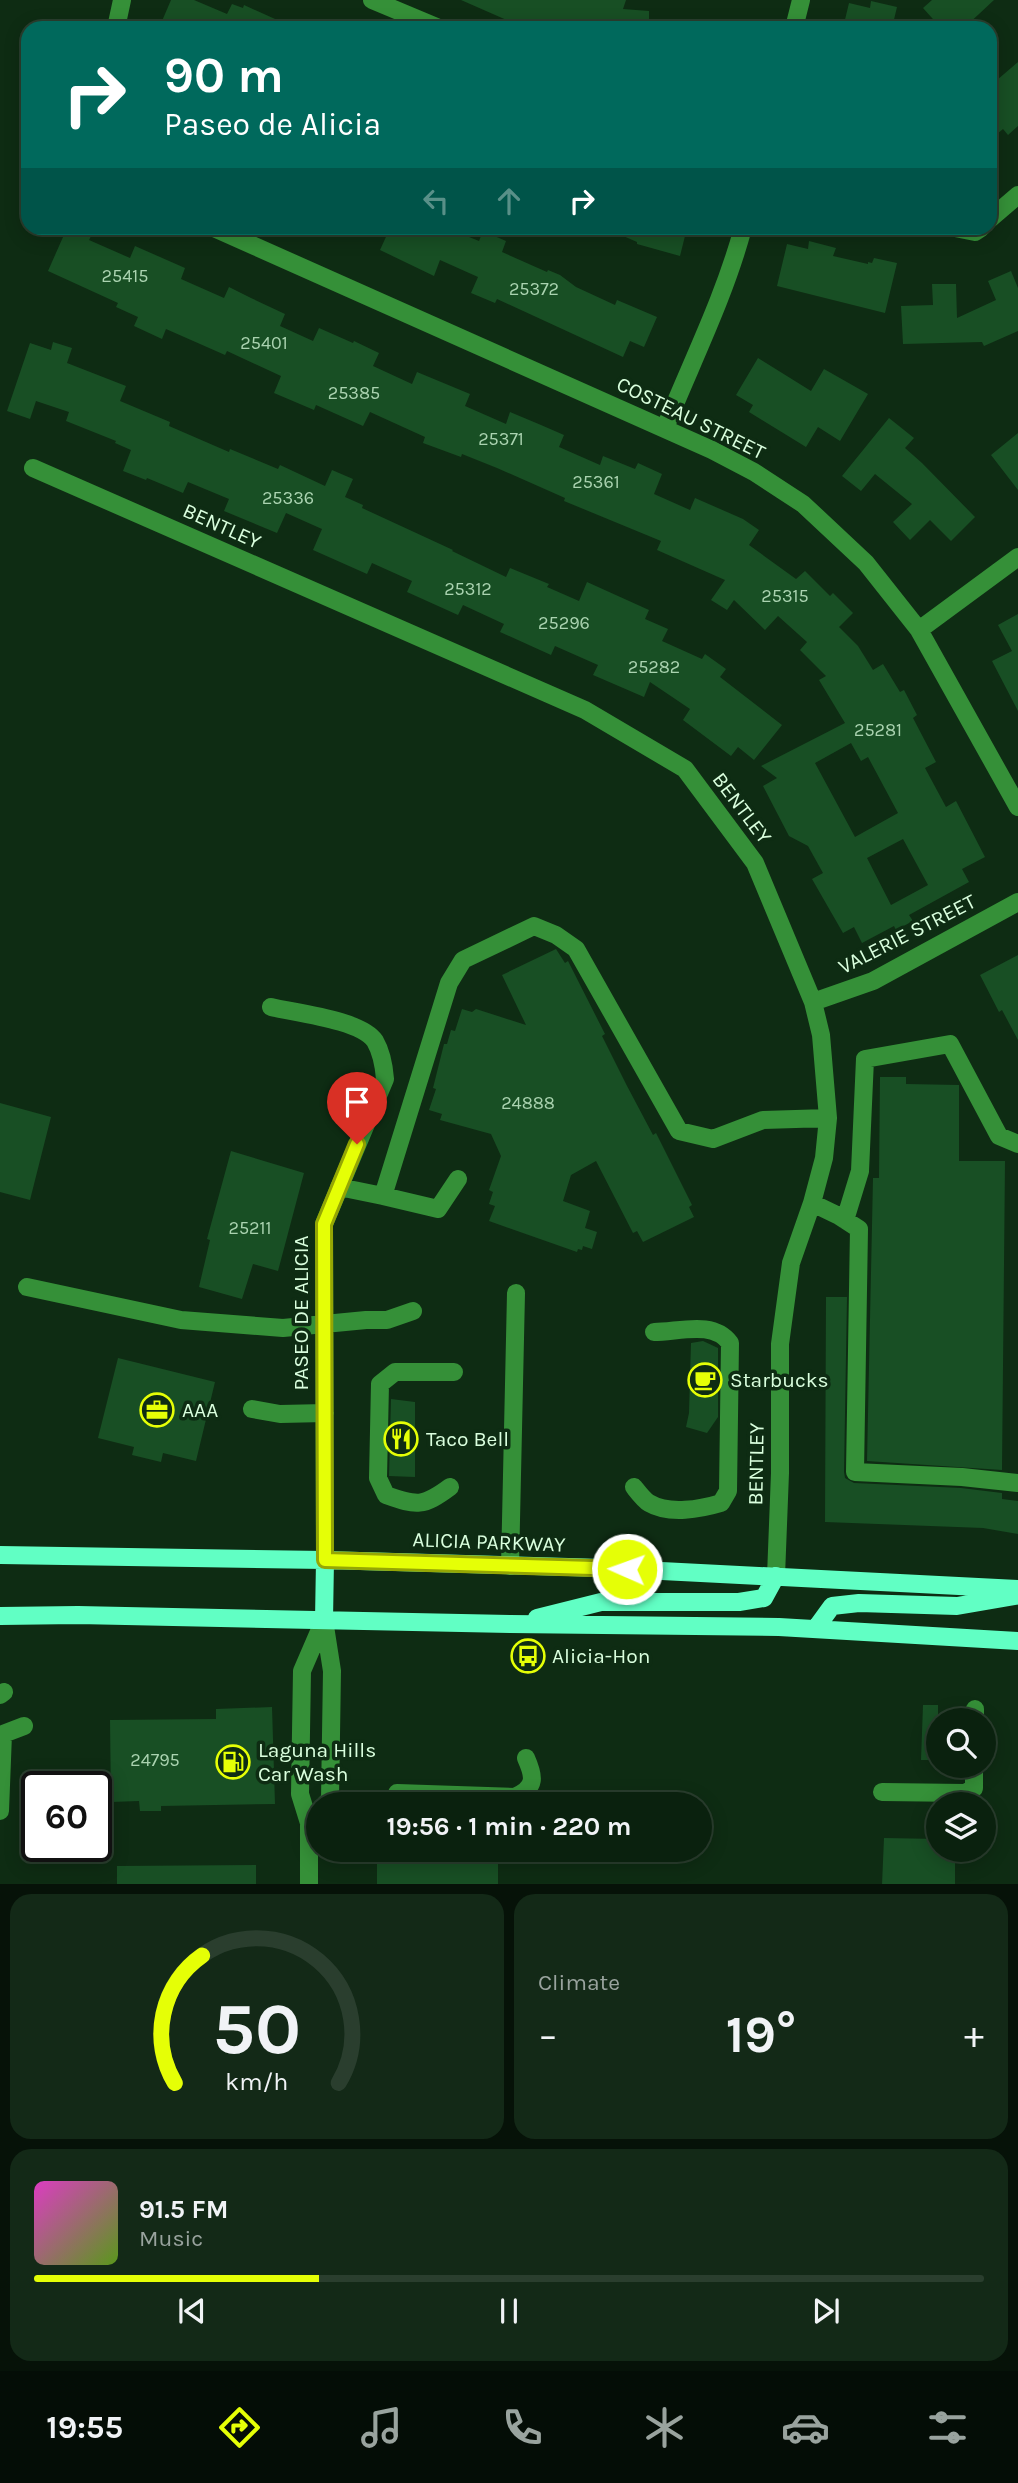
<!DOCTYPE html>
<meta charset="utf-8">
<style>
body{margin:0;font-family:Karla,sans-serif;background:#132917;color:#f1f3f6;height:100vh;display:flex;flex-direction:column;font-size:26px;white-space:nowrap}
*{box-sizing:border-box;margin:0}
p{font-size:23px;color:#99a39e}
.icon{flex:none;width:38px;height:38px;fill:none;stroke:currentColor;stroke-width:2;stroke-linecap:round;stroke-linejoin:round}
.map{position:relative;height:1884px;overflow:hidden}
.details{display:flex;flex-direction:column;gap:10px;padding:10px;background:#061208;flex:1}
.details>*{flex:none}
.top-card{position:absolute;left:21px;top:21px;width:976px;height:214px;border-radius:21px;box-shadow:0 4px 18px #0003,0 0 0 2px #2a3e2e;background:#00695c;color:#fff;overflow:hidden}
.fabs{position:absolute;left:926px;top:1708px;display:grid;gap:14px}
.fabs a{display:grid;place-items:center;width:70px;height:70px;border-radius:50%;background:#0a210e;box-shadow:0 4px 18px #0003,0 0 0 2px #2a3e2e;font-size:35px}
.speed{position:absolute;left:21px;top:1771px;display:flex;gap:14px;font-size:35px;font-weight:700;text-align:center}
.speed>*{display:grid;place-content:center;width:91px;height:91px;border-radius:50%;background:#0a210e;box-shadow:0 4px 18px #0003,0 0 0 2px #2a3e2e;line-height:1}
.speed .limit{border:4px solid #111;border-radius:10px;background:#fff;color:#111}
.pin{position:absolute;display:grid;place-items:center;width:60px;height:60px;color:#fff;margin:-72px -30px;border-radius:50% 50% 50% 0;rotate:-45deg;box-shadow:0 0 7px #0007}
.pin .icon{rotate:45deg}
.me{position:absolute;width:77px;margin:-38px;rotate:272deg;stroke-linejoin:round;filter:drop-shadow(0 0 5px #0008)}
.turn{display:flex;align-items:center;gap:24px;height:147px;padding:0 28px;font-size:32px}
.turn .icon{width:91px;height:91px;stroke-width:2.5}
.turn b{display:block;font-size:49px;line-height:60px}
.lanes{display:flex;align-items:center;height:66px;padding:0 28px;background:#0003;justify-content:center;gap:35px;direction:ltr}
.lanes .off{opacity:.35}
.big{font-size:52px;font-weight:700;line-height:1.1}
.details .tile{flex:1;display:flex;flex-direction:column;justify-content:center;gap:10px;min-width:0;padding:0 24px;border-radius:21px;background:#132917}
.details .dial{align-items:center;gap:0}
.dial svg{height:182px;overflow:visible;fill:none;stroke:#2a3e2e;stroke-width:7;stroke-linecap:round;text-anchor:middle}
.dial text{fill:#f1f3f6;stroke:none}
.song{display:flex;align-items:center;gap:21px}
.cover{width:84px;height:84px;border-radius:10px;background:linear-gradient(135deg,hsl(310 70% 55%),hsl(90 70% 35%))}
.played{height:7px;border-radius:4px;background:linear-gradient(90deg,#e5ff06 30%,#2a3e2e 30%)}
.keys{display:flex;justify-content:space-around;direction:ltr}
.heat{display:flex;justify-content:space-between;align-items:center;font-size:38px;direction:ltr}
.details .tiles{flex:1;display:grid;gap:10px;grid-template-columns:1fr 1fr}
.tile:last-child{grid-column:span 2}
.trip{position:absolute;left:306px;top:1792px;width:406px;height:70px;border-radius:35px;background:#0a210e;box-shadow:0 4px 18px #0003,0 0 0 2px #2a3e2e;font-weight:700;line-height:70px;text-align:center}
.dock{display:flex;height:112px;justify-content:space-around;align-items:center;background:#040d06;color:#99a39e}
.dock .icon{width:49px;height:49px}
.dock .selected{color:#e5ff06}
.dock b{font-size:32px;color:#f1f3f6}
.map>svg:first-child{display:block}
</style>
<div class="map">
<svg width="1018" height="1885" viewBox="0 0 1018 1885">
<rect width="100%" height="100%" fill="#0e2c13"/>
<path fill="#184f24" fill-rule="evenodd" d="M171,0h23l33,14 5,-10 11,4 1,-3 51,23h-136z
M461,0h165l-3,9 26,2v17h-124z
M932,0h62l-30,28h-23l-18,-20z
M871,1l26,6 -5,21h-49l6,-25 21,5z
M1018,62v64l-10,9 -5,-6 -13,11v-54z
M67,228h28l-6,12 41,18 5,-12 50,22 -4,11 43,19 5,-11 22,11 34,16 -5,12 33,15 6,-13 34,15 1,-2 25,12 -6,13 39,18 5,-12 53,22 -5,12 41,18 4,-12 31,13 23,10 -5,12 41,18 3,-9 32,13 3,-6 24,11 -8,20 36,16 5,-12 48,21 16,11 -10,15 47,34 9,-8 25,25 3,-3 20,20 -14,14 19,19 15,24 10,-6 17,28 4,-2 13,25 -4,3 23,44 -11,6 21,39 10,-6 29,56 -23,12 7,13 -60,33 4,6 -17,9 -2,-4 -32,17 -8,-16 -11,6 -31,-54 11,-6 -15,-27 -19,-10 -26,-50 14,-8 -16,-12 84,-43 -26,-43 7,-4 -26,-26 7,-8 -29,-26 -13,14 -31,-30 -7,10 -16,-10 14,-20 -68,-30 4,-9 -97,-40 1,-3 -68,-30 -35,-14 -1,3 -38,-14 2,-6 -55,-25 -7,14 -47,-21 -2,5 -40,-17 7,-17 -54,-25 -2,4 -59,-26 -4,10 -28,-13 4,-9 -22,-10 2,-4 -70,-32zM851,743l10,18 7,-4 30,56 -43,24 -40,-74zM903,839l25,46 -37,20 -24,-47z
M390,228h57l32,13 4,-10 23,10 -4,11 45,20 1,-2 12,5 16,12 39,18 2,-5 40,17 -13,30 -14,-6 -7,16 -126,-58 -2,4 -24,-10 7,-16 -38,-17 -6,16 -54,-26z
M605,228h82l-7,28 -43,-12v-2z
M809,241l27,7 -3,8 35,8v-2l4,1 2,-5 23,5 -12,50 -108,-27 10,-42 21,5z
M1011,271l7,17v43l-34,15 -2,-4 -79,2 -2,-38 32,-1 -1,-21h24l1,34 39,-18 -8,-19z
M53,342l19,6 -5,15 59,23 -6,15 50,21 -1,4 60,26 1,-3 48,20 2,-4 45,21 7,-16 21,9 -8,18 18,8 -1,3 91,42 -1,1 54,26 4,-9 39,16 -2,3 32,14 8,-19 62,28 -4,9 23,10 -6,12 40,18 3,-5 21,15 -6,8 62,48 -28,35 -16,-13 -7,9 -48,-36 7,-11 -40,-27 -6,15 -51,-22 5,-10 -43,-19 -4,9 -51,-23 4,-8 -41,-19 -5,10 -51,-23 5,-11 -40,-18 -5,11 -54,-24 9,-21 -36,-16 -9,20 -53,-22 5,-12 -41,-17 -5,11 -36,-15 -1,2 -23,-9 8,-21 -16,-7 1,-2 -50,-20 3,-9 -33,-11 -6,18 -23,-8 23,-68 21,7z
M758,358l53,33 13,-22 44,25 -28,47 -22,-14 -12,20 -57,-35 4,-7 -17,-10z
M889,418l25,20 -9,10 17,15 53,54 -24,24 -21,-21 -20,20 -17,-18 19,-18 -37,-30 -14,17 -19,-15z
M1018,433v57l-27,-35z
M1018,614v97l-26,-50 20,-10 -14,-26z
M556,949l9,14 3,-2 37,73 -3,2 24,48 27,51 3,-2 36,72 -3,2 5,10 -51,25 -6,-11 -4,2 -37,-72 -25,14 -8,26 27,10 -5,17 12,4 -5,17 -9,-3 -1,4 -4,-1 -1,3 -88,-31 6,-15 -6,-2 4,-12 -4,-2 12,-34 -10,-22 -51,-14 2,-6 -13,-4 7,-21 -3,-1 11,-44h3l4,-14 4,1 7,-22 10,3 4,-3 50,16 -24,-50z
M1018,955v85l-16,-30 -3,2 -19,-37z
M880,1077h26v7l53,1v76h46l-3,309 -135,-9 6,-283h6z
M0,1103l51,14 -21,83 -30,-8z
M231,1151l73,22 -26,98 -25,-7 -11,35 -43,-12 11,-47 -3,-1z
M826,1297h21l-3,175 1,6 9,5 107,5 41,5v6l16,2v33l-35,-6 -158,-6z
M703,1341l15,7v69l-11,16 -21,-6 3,-14 2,-70z
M118,1358l97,24 -19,79 -33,-8 -2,9 -29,-7 2,-8 -36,-9z
M391,1399l24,3v75l-26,-1z
M923,1705h15v55h-17z
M272,1707l3,97 -114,2v5h-21l-1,-10 -28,1 -1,-82 106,-1v-10z
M884,1838l54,1v11h17v35h-73z
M377,1850h121v35h-121z
M256,1865v20h-139v-19z"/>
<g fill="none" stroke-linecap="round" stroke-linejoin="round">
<path stroke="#359038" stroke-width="18" d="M372,0l67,28
M116,28l6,-28
M794,28l7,-28
M990,219l28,-24
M214,228l498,222 42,22 49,32 63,59 53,67 99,177
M955,228l20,4 6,-4
M665,428c27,-67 59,-130 78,-200
M33,468l552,242 100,59 70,94 58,139 8,33 7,83 -4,40 -12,45 -21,60 -11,81v129l-4,103
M919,630l99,-73
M813,1002l60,-21 145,-79
M271,1007c25,6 90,13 104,34 7,12 9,25 10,38l-61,145 1,336
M458,1179l-20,30 -55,-13 66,-213 14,-23 71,-34 22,9 20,14 103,182 34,8 50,-19 65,-2
M339,1187l44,9
M812,1203l27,13 20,13 -4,243 107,5 56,6
M845,1220l15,-49 5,-112 85,-15 49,92 19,8
M27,1287l154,33 102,8 83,-8h21l26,-9
M252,1409l28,5 45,-1
M450,1487c-27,20 -33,19 -64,8l-8,-17 2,-94 15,-12h59
M634,1487c4,5 10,13 15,16 20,12 52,6 72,0l7,-12 2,-148c-17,-23 -51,-11 -76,-11
M510,1566l6,-273
M324,1620l8,51 -2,128 -5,5
M0,1695l4,-3
M975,1720v-11
M882,1792l83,1 9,-5v-22
M397,1793l118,4c22,-10 19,-21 11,-39
M0,1811l3,-77 21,-8
M309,1885v-62l-9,-29 2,-123 22,-51"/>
<path stroke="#61ffc4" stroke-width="18" d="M0,1555l325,5 278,8 415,21
M0,1616l78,-1 432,9 269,3 239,14
M537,1618l64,-16h138l25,-4 12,-22
M324,1620l1,-60
M816,1628l16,-22 27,-3 98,3 58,-10"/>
</g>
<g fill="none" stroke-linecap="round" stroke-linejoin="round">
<defs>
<path id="route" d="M357,1144l-33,80 1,336 302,9"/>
</defs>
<use href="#route" stroke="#95a604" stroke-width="18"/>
<use href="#route" stroke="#e5ff06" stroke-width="12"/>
</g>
<defs>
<symbol id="cafe-ring" viewBox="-11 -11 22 22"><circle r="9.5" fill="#0e2c13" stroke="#e5ff06" stroke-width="1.5"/><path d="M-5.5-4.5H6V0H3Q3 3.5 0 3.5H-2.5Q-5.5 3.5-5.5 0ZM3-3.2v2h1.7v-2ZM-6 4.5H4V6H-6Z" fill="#e5ff06"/></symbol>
<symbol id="office-ring" viewBox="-11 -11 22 22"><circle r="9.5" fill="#0e2c13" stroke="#e5ff06" stroke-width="1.5"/><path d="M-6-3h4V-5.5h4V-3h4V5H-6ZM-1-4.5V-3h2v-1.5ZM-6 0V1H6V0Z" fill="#e5ff06"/></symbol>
<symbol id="restaurant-ring" viewBox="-11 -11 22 22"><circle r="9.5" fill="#0e2c13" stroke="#e5ff06" stroke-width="1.5"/><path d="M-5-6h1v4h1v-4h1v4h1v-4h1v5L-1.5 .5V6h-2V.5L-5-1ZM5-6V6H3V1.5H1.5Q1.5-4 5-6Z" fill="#e5ff06"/></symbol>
<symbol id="bus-ring" viewBox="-11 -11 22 22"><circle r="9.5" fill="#0e2c13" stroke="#e5ff06" stroke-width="1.5"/><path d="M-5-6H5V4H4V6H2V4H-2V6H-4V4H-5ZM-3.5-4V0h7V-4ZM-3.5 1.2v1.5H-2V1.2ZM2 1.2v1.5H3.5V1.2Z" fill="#e5ff06"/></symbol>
<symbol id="fuel-ring" viewBox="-11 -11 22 22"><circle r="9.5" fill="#0e2c13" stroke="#e5ff06" stroke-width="1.5"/><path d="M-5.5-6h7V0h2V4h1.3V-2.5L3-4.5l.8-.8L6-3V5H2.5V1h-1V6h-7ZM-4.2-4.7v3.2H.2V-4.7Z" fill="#e5ff06"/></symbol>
</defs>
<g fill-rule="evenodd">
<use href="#cafe-ring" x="686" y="1361" width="38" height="38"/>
<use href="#office-ring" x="138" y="1391" width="38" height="38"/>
<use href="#restaurant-ring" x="382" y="1420" width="38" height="38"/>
<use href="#bus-ring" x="509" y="1637" width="38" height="38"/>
<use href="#fuel-ring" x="214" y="1743" width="38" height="38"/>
</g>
<g text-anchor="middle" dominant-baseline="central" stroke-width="7" stroke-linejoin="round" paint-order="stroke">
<g font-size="18" fill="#aad3b0">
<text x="125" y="276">25415</text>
<text x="534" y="289">25372</text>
<text x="264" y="343">25401</text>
<text x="354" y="393">25385</text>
<text x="501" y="439">25371</text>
<text x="596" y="482">25361</text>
<text x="288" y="498">25336</text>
<text x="468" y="589">25312</text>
<text x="785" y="596">25315</text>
<text x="564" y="623">25296</text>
<text x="654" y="667">25282</text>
<text x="878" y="730">25281</text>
<text x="528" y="1103">24888</text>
<text x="250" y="1228">25211</text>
<text x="155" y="1760">24795</text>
</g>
<g font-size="21" fill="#daffde" stroke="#0e2c13">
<text transform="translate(691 418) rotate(26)">COSTEAU STREET</text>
<text transform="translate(222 526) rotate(24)">BENTLEY</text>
<text transform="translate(742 808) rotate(53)">BENTLEY</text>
<text transform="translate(907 934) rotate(-27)">VALERIE STREET</text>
<text transform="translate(301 1313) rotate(-90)">PASEO DE ALICIA</text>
<text transform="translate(756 1464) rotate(-89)">BENTLEY</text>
<text transform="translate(489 1542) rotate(2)">ALICIA PARKWAY</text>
</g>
<g font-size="21" fill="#daffde" stroke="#0e2c13" text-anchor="start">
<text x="730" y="1380">Starbucks</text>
<text x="182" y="1410">AAA</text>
<text x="426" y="1439">Taco Bell</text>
<text x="552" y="1656">Alicia-Hon</text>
<text x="258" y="1750">Laguna Hills<tspan x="258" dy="24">Car Wash</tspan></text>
</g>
</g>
</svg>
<div class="fabs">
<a><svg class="icon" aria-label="search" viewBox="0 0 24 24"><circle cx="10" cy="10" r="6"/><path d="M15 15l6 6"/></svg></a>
<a><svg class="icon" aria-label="layers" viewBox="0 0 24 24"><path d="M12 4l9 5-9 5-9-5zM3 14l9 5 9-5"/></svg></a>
</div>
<div class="speed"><div class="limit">60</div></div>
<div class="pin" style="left:357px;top:1144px;background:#d93025"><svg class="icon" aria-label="arrive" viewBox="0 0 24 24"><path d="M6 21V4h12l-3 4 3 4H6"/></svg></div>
<svg class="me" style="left:627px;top:1569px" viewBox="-20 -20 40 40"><circle r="17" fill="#e5ff06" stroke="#fff" stroke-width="3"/><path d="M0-11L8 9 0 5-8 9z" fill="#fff"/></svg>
<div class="trip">19:56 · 1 min · 220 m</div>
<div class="top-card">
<div class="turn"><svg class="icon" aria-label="right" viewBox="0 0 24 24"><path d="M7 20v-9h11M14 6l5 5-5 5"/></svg><div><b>90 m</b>Paseo de Alicia</div></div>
<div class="lanes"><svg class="icon off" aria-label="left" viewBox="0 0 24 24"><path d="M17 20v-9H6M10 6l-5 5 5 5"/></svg><svg class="icon off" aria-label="ahead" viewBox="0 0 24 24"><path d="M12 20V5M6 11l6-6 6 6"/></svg><svg class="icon" aria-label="right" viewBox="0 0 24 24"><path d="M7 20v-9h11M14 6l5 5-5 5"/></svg></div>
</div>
</div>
<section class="details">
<div class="tiles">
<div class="tile dial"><svg viewBox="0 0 100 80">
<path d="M14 69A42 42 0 1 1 86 69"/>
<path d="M14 69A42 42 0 0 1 26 13" stroke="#e5ff06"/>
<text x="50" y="56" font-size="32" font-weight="700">50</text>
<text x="50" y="72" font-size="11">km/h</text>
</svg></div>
<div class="tile"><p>Climate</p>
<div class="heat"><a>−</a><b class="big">19°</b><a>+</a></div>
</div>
<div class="tile">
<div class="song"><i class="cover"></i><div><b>91.5 FM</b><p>Music</p></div></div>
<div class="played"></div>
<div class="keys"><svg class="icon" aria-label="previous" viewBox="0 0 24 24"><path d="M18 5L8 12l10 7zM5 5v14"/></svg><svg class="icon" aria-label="pause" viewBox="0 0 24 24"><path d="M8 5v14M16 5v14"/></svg><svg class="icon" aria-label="next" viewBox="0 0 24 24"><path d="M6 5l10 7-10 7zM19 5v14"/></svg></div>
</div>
</div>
</section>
<nav class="dock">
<b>19:55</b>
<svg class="icon selected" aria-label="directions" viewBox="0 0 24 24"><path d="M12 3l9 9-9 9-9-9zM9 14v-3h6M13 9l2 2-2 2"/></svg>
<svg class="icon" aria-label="music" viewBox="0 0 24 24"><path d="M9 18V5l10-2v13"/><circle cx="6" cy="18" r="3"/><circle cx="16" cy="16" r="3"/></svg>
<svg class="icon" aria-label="phone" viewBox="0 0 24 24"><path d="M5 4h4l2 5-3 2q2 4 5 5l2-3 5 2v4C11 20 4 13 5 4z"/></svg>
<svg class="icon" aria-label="climate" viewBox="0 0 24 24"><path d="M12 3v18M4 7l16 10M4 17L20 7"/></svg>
<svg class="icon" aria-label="car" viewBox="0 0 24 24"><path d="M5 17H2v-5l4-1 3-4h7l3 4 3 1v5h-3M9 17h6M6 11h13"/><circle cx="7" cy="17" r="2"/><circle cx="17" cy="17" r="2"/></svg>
<svg class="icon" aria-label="filters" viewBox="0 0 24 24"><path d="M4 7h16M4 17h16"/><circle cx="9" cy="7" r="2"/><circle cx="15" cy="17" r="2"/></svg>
</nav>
